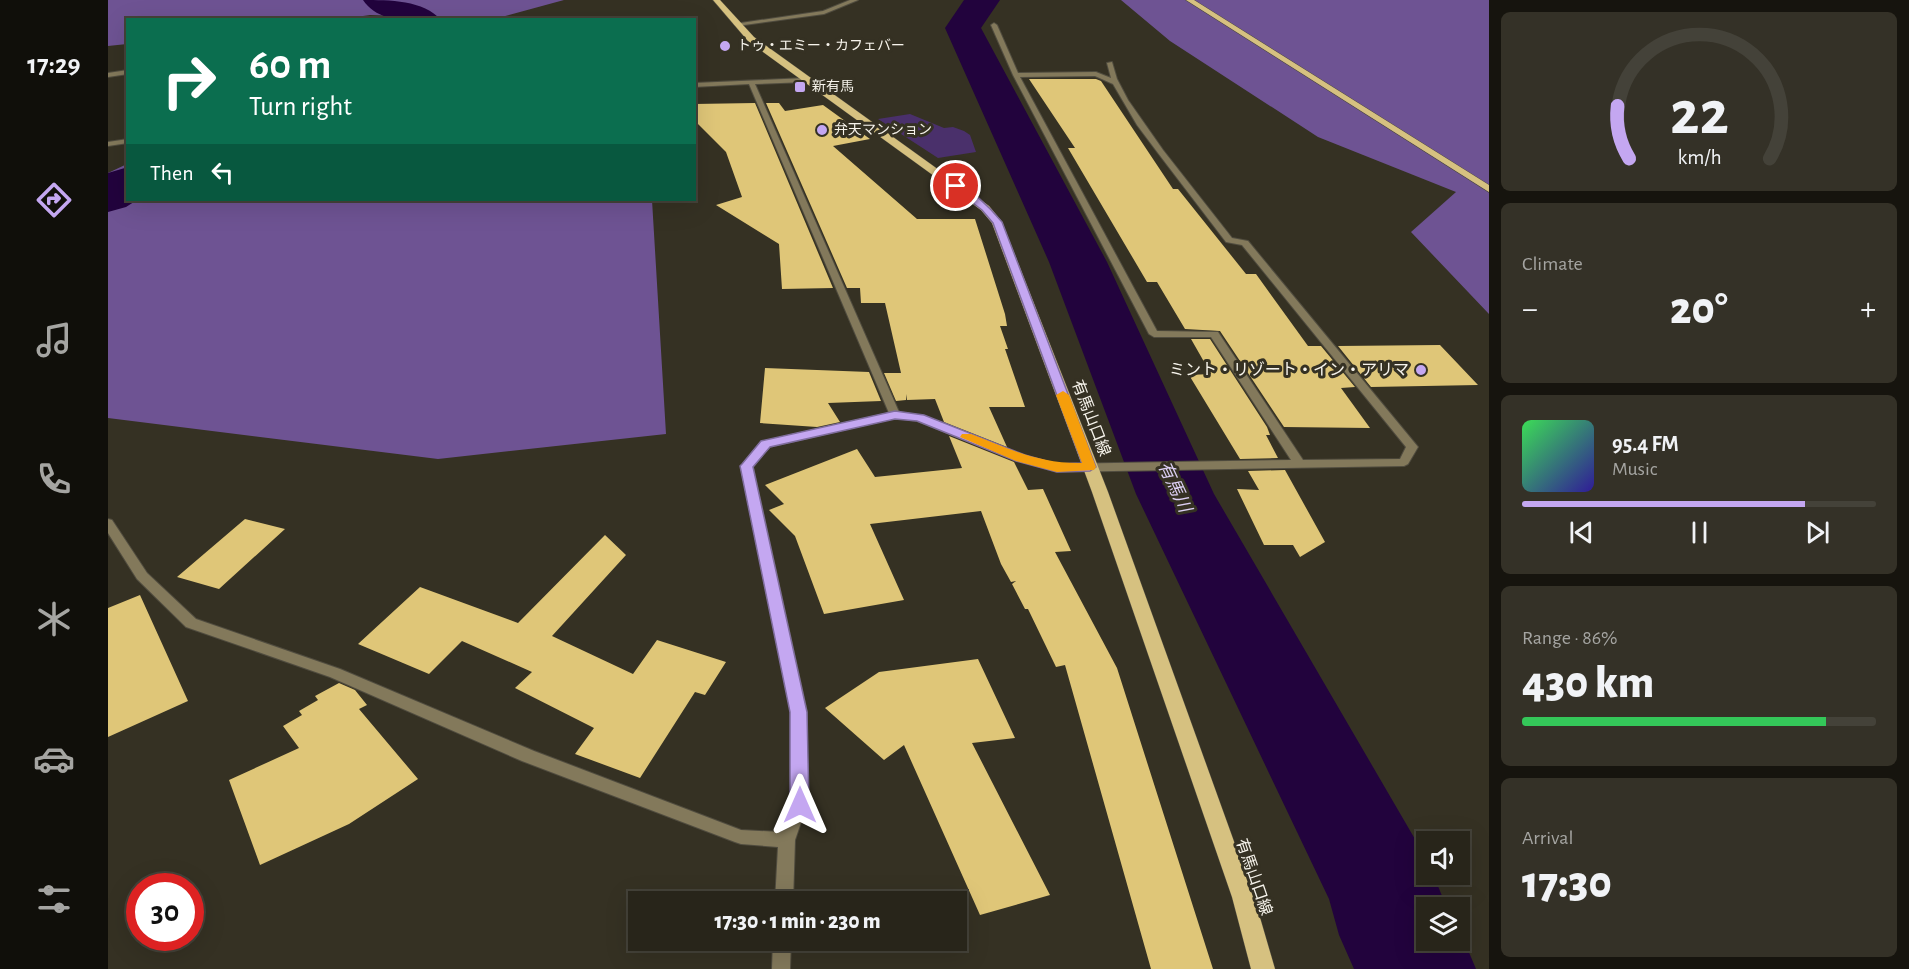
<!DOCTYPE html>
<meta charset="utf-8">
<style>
body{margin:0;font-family:"Alegreya Sans","Noto Sans JP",sans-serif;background:#343127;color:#f1f3f6;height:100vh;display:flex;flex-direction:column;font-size:22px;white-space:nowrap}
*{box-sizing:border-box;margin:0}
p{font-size:20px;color:#a5a5a2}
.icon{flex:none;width:33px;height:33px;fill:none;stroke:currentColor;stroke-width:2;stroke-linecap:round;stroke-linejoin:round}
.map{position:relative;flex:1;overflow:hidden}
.drawer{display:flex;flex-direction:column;gap:12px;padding:12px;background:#16140e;width:420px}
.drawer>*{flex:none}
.banner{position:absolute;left:18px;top:18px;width:570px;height:183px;border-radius:0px;box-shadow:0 6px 24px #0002,0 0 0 2px #444239;background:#0b6e4f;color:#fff;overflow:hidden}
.tools{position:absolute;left:1308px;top:831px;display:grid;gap:12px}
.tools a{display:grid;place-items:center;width:54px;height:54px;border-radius:0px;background:#28251a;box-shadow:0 6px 24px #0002,0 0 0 2px #444239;font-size:30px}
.speed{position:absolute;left:18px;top:873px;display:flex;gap:12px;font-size:30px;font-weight:700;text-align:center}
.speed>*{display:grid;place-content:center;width:78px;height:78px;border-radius:50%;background:#28251a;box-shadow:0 6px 24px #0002,0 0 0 2px #444239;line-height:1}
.speed .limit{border:9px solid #d22;background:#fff;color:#111}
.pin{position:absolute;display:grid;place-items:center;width:51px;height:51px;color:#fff;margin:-26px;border:3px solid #fff;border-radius:50%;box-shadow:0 2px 6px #0007}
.me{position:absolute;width:66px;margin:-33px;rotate:0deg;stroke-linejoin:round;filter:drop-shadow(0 0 4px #0008)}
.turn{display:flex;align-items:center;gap:21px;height:126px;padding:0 24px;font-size:27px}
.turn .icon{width:78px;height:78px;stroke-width:2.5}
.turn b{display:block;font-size:42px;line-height:51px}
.then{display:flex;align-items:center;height:57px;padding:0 24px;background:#0003;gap:12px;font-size:22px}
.big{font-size:45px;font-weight:800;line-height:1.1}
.drawer .card{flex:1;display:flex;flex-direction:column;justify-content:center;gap:9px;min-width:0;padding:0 21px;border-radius:9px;background:#343127}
.drawer .dial{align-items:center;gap:0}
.dial svg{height:156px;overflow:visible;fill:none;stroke:#444239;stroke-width:7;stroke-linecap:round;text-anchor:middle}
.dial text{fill:#f1f3f6;stroke:none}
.song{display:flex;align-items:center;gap:18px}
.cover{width:72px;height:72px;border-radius:9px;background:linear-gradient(135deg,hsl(130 70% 55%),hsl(250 70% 35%))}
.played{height:6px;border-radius:3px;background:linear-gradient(90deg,#c4a7f1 80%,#444239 80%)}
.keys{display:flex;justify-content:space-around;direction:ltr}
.heat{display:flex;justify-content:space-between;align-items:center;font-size:33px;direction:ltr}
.charge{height:9px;border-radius:4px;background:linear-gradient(90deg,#34c759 86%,#444239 0)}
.trip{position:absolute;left:520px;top:891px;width:339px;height:60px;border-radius:0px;background:#28251a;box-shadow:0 6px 24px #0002,0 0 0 2px #444239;font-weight:800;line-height:60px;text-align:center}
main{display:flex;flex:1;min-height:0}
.tab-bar{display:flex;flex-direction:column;width:108px;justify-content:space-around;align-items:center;background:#100f0a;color:#a5a5a2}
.tab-bar .icon{width:42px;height:42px}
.tab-bar .active{color:#c4a7f1}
.tab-bar b{font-size:27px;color:#f1f3f6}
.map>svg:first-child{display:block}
</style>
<main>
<nav class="tab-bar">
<b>17:29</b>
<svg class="icon active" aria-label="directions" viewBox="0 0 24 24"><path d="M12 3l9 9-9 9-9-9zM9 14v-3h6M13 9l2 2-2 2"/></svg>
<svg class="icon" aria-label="music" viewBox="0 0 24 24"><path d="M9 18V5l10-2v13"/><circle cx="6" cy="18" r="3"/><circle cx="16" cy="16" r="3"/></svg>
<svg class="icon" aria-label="phone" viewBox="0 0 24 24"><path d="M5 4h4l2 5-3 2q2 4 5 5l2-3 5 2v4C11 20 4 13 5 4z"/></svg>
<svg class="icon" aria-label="climate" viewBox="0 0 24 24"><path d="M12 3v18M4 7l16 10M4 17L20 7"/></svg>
<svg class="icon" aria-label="car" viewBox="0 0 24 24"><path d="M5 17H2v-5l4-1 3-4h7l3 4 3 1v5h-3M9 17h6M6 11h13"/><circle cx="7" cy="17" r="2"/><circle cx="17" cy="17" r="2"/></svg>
<svg class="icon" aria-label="filters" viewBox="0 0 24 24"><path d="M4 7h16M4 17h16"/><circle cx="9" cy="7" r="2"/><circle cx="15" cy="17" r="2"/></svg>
</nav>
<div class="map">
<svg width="1381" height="969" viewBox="0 0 1381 969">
<rect width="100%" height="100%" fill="#353123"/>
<path fill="#4a306b" d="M802,114l34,14 9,-1 11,4 6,4 6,17 -38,6 -60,-39z"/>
<path fill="#6e5393" d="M0,0h456l-70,19 -124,-4 -35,5h-207l-1,24 -19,2z
M1013,0h368v314l-78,-82 45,-40 -138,-55 -148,-96z
M19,164l1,36h524l14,234 -228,25 -330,-41v-245z"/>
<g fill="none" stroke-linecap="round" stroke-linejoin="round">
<path fill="#22033d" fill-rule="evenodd" d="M255,0c26,0 61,0 78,20 -27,0 -61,5 -78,-20z
M856,0h36l-19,28 126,234 107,232 212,364v16h7l14,34h-21v32h34v-9l16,38h-122l-15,-34 -10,-36 -193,-405 -87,-232 -104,-234z
M20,167v33h9l-11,7 -18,5v-39z"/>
</g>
<path fill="#dfc678" d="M921,79h67l5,2 72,108h5l68,85h10l52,72h13l34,41 -14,1 29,40 -86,-1 -64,-96 -35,-2 -28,-47h-10l-79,-134h7z
M647,103l78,185 -51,1 -3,-45 -63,-39 26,-8 -16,-45 -32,-32v-16z
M658,103h13l6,8 38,-6 47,34 -37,7 84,73h58l30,95 2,12h-7l8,23h-3l20,58h-36l18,40 -63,-25 -9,-23 -28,1 -1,-6v6l-10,1 -12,-28h17l-16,-70h-24l-1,-15h-13z
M1083,339h19l57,88 3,8h-4l12,23 -38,1 -51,-84 22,-1z
M1332,345l38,40 -107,2 -33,-41z
M657,368l104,4 12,29 -53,2 12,19 -23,5 -57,-4z
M841,436l65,26 14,28 15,-1 28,62 -16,1 62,116 96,301h-62l-86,-304 -9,2 -28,-58h-3l-13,-25 4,-3 -5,1 -10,-18 -20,-53 -111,13 34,76 -80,14 -29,-78 -26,-26 15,-6 -19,-19 92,-36 18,28 87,-9z
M1177,470l40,72 -25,15 -7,-12h-29l-27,-56 22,1 -11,-19z
M137,519l40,10 -66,60 -42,-12z
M497,535l21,20 -74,81 81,38 24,-34 69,22 -21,33 -10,-3 -55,86 -65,-24 19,-26 -79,-40 17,-16 -70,-31 -33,33 -71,-30 62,-57 98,36z
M32,595l48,106 -80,36v-129z
M870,659l37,79 -43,5 78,152 -70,20 -76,-170 -20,15 -59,-52 54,-36z
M231,683l16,7 12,15 -8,4 59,70 -69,45 -89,41 -31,-85 70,-32 -16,-22 19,-11 -3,-4 19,-11 -3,-4z"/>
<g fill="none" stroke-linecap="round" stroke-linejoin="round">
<defs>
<path id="street" d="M742,0h8l-34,14 -87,12 -3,-2 89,-13z
M886,23l3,2 21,48 78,-1 15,6 -4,-15 5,-1 5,17 11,21 35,50 69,88 16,3 170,206 -10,17 -4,2 -347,6 -41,-12 -99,-39 -22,-3 -126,29 -16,20 54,245v93l-12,35 -2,62h-18l3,-55 -37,-3 -6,-2 -213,-81 -192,-84 -144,-50 -49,-48 -29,-46v-14l4,1 35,53 49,46 144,50 194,82 207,79 40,2 10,-27v-93l-50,-245 20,-25 128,-29 -140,-329 -55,3v-4l112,-5 3,2 -3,2 -51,2 144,328 24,4 101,40 33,8 234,-4 -80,-123h-57l-5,-3 -136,-259 -22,-50zM987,76l18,8 24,41 21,28 68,89 16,3 164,202 -6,12 -97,1 -85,-128 -61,-1 -137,-254z
M20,70v4l-20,3v-4z
M20,139v4l-20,3v-4z
M665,940h18l-1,29h-18z"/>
<path id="primary" d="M605,0h7l34,37 235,169 13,16 106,270 146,405 21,72h-24l-19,-72 -140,-405 -100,-269 -11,-13 -233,-169z
M1078,0h8l295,185v7z"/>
</defs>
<use href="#street" stroke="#504c3f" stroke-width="2"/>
<use href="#primary" stroke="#504c3f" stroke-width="1"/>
<use href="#street" fill="#83795b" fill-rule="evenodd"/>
<use href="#primary" fill="#d6c180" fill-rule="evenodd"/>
</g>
<path fill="#c4a7f1" stroke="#7f6d9d" stroke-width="1.5" d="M845,185c14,-2 40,26 49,37l94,245 -6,4 -33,1 -41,-11 -99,-40 -22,-2 -125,28 -17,20 54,245 2,93 -3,5 -6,3 -7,-3 -3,-5v-93l-50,-246 2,-2 19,-23 134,-30 29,4 101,40 32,9 25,-1 -89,-240 -11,-13 -29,-22z"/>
<path fill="#f59e0b" d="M955,391l6,4 27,72 -2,3 -37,2 -41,-11 -56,-24 2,-3h9c38,15 69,30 111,29l-26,-68z"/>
<g fill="#c4a7f1" stroke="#353123" stroke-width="2">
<circle cx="617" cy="46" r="6"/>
<rect x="686" y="81" width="12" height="12" rx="3"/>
<circle cx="714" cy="130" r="6"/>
<circle cx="1313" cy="370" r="6"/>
</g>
<g text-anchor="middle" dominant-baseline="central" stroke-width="6" stroke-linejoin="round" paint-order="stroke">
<g font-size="14" fill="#f7f4ec" stroke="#353123" text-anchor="start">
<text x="629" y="46">トゥ・エミー・カフェバー</text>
<text x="704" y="87">新有馬</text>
<text x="726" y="130">弁天マンション</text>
</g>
<g font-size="16" fill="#f7f4ec" stroke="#353123" text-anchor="end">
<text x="1301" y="370">ミント・リゾート・イン・アリマ</text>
</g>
<g font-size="16" fill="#f7f4ec" stroke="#353123">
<text transform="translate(983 418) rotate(69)">有馬山口線</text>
<text transform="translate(1146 877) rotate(71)">有馬山口線</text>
</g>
<g font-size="18" font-style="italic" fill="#dccff4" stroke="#353123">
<text transform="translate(1066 487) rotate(65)">有馬川</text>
</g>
</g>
</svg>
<div class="tools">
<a><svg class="icon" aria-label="sound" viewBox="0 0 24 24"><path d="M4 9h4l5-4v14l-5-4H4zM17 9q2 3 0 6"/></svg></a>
<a><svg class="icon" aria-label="layers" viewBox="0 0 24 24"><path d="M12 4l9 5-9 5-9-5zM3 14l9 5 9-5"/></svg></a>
</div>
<div class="speed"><div class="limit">30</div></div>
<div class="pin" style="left:848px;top:186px;background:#d93025"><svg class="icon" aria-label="arrive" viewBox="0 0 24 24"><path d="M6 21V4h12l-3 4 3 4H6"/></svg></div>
<svg class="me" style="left:692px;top:805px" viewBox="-20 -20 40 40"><path d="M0-17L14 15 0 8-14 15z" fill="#c4a7f1" stroke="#fff" stroke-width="4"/></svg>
<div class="trip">17:30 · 1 min · 230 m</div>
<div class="banner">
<div class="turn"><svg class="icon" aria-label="right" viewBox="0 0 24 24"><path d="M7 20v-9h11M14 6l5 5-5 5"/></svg><div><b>60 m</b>Turn right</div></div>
<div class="then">Then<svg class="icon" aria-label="left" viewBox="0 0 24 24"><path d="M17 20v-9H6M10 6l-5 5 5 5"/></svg></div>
</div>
</div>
<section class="drawer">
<div class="card dial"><svg viewBox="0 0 100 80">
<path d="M14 69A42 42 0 1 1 86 69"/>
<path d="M14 69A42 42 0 0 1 8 42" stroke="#c4a7f1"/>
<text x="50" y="56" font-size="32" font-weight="700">22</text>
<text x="50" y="72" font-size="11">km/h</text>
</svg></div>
<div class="card"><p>Climate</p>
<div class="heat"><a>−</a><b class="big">20°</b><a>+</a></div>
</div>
<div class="card">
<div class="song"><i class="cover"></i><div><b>95.4 FM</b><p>Music</p></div></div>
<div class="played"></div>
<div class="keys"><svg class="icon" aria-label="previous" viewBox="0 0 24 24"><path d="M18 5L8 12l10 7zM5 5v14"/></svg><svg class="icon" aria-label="pause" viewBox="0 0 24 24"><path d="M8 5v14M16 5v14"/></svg><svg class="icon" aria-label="next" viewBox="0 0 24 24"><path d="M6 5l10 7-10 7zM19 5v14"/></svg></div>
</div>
<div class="card"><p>Range · 86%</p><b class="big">430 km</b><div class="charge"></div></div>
<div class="card"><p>Arrival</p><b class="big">17:30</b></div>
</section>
</main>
